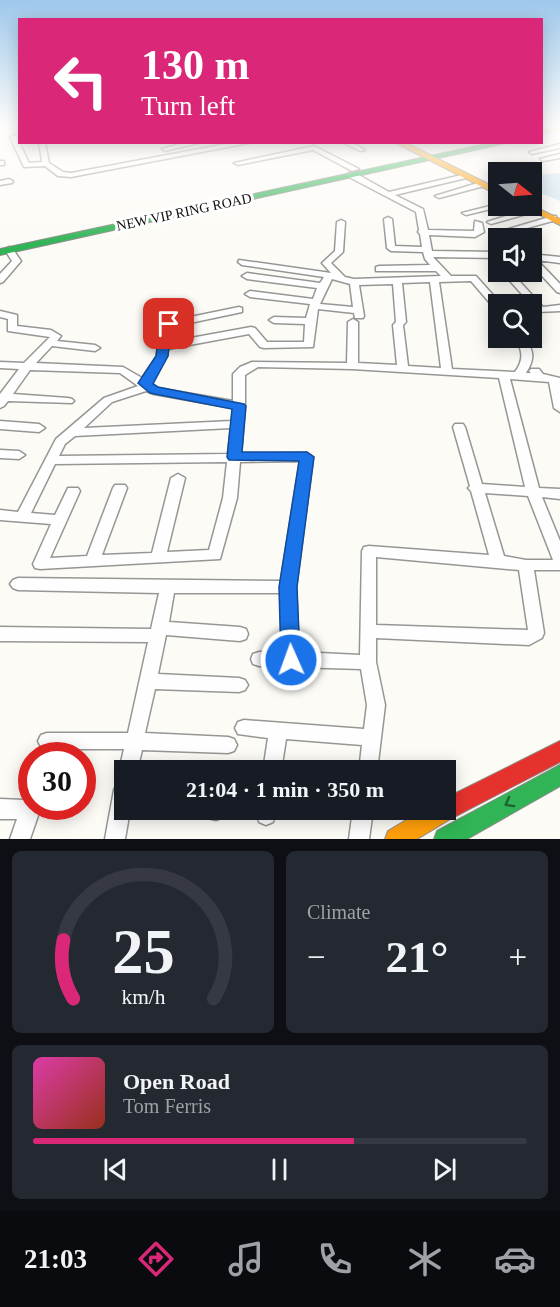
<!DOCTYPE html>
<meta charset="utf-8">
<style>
body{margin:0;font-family:"Times New Roman",serif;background:#242831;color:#f1f3f6;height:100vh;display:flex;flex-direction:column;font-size:22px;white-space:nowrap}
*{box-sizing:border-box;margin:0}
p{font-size:20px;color:#9ea1a6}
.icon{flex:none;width:33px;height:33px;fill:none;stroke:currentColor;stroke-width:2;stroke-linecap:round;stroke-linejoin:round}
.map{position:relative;height:839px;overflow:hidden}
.side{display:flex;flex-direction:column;gap:12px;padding:12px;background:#0d0f14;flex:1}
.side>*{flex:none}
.hud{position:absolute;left:18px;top:18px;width:525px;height:126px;border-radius:0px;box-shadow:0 3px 15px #0003;background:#db2777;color:#fff;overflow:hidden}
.needle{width:39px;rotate:107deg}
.fabs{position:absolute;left:488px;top:162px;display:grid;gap:12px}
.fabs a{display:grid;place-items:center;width:54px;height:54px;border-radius:0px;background:#171b24;box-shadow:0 3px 15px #0003;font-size:30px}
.speed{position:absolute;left:18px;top:742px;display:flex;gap:12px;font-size:30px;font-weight:700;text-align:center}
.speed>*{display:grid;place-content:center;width:78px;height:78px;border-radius:50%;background:#171b24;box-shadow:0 3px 15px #0003;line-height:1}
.speed .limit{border:9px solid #d22;background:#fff;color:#111}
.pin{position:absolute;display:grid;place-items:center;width:51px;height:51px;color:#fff;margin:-26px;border-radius:12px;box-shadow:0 3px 9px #0006}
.me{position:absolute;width:66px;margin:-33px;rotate:358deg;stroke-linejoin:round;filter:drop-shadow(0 0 4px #0008)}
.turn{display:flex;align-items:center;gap:21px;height:126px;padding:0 24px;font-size:27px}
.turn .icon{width:78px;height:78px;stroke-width:2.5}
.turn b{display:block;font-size:42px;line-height:51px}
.big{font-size:45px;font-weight:700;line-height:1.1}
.side .card{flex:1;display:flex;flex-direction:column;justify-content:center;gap:9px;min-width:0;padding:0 21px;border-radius:9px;background:#242831}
.side .dial{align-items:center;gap:0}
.dial svg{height:156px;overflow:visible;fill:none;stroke:#363941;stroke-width:7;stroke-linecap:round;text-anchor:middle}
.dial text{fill:#f1f3f6;stroke:none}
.song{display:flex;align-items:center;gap:18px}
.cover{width:72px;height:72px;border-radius:9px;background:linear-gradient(135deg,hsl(320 70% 55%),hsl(10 70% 35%))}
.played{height:6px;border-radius:3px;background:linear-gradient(90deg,#db2777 65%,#363941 65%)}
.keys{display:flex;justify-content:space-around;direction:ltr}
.heat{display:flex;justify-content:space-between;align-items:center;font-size:33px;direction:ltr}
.side .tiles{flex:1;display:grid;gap:12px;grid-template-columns:1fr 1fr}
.card:last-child{grid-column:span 2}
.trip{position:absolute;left:114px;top:760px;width:342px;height:60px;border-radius:0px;background:#171b24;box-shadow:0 3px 15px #0003;font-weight:700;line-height:60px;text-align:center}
.menu{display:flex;height:96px;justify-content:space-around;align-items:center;background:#090b0e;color:#9ea1a6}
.menu .icon{width:42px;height:42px}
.menu .on{color:#db2777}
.menu b{font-size:27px;color:#f1f3f6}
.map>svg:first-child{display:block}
</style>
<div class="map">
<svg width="560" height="839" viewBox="0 0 560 839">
<rect width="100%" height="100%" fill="#fcfbf6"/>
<path fill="#d0e6f2" d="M560,173v28l-29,-12v-14z"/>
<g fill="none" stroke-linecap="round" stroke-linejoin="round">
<defs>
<path id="street" d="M20,134v4h-3l12,25 13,-1 -3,-20h6l4,21 14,9 8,1 166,-31h17l-183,35 -13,-1 -13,-10 -21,1 -14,-30z
M187,142h16l-38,9 -3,-2z
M342,142h9l14,8 -5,1z
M560,144v4l-28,6 -3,-2z
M314,146l45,23 -7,2 -39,-21 -75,15 -4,-2z
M560,154v4l-17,3 -3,-2z
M0,161h4v4h-4z
M349,173h6l34,19 77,-18v4l-71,17 28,14 5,21 46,1 1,-10 7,2 2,9 -9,5 -46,-2 3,16 66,1v6l-65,-1 18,19h25l25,28h-3v6l-3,-1 -24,-28 -32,1 13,87 63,3c9,-12 8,-21 0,-34h10c9,13 10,21 1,35h5l-2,-2 2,-2h8l4,5 17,4v34l-6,-4 -5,-26 -39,-3 29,109 21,1v10l-18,-2 18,44v29h-26l10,63 -2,5 -13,7 -153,-7v24l9,43 -8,66h-18l3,-26 -76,-6 -5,32h-18l5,-33 -30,-4 -3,-6 3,-6 6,-2 120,9 3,-24 -6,-36 -102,-3 -6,-2 -2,-5 2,-5 6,-2h23l-1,-59h-107l-5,29 71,5 6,2 2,5 -2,5 -6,2 -74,-6 -8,39 81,4 6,2 3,5 -3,5 -6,2 -84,-3 -10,44 83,4 6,2 3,6 -3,6 -6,2 -86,-3 -5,21h-13v7l-3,-1 -2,-6 5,-22h-77l-6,-2 -3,-6 3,-6 6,-2h81l20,-91 -148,-1v-14l151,2 8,-36 -141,-3 -5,-2 -3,-4 3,-4 5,-2 263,3 19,-120 -60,1 -3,36 -17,61 -180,10 -5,-1 -2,-4 18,-40 -51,-4v-10l18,2 38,-73 48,-41 34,-12 -18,-13 -90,-3 -17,24 55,4 4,1 2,2 -2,2 -64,-2 -4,5 -4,2v-14l19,-25 -19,-1v-6l24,1 26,-26 -42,-6v-12l-8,-2v-6l17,4v11l34,4 10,6 -4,5 38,4 5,3 -5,3 -43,-5 -16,17 87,4 19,11 15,-22 4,-31 5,-3 73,-15 3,1v4l-71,15 -2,15 82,-15 4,1 12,14h37l1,-18 -31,-1 -5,-3 5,-3 32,1 4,-14 -60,-7 -5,-3 5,-3 63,8 4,-11 -70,-9 -5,-3 5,-3 73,10 4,-6 -82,-12 -4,-3 1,-2 92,13 -9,-10 13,-12 2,-29 4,-2 4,2 -2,30 -12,11 14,14 9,2 87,-3 -5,-5h-60v-4l3,-1 51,-1 -5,-6 -2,-7 -32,-1 -4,-3 -3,-29 4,-2 4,2 3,27 27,1 -2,-13 -2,-2 1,-2 -3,-18 -67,-35zM332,279l18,5 3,23 -33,-3zM430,282l11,86 -33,-2 -5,-41 3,-3 -4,-39zM393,284l3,38 -3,3 4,40 -39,-2v-41l-5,-3 -5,3 -1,41 -95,-1 -12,5 -7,7v27l-76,-13 -6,-5 16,-27 1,-7 81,-15 11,13 4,1 49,-1 5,-38 36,4 1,5h8l1,-2 -5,-31zM258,367l94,2 147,9 26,109 -43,-3 -17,-57 -2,-3h-8l-2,3 17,59 -2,2 3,3 18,64 -120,-9 -5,1 -2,4 -2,104 -61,-3 -3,-65 17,-130 -6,-4 -66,1 4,-48v-31zM146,391l8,3 79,14 -1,13 -148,7 28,-26zM231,428l-3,26 -169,2 6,-12 10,-8zM227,462l-4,36 -14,52 -42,2 18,-74 -7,-4 -7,4 -19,75 -50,2 25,-67 -2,-3h-10l-2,3 -26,68 -37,2 30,-67 -2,-3h-10l-13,27 -24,-2 24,-49zM485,493l43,3 25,64h-27l-22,-4zM376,557l143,13 9,60 -152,-5z
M9,179l4,2 -1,2 -12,2v-4z
M481,182h3v4l-45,12 -4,-2z
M498,204v2h5l-37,9 -4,-2z
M534,207h3v4l-46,13 -4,-2z
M553,216h3v4l-47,13 -4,-3z
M9,247l3,1 9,13 -18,21 -3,1v-9l12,-13 -7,-11z
M531,254l29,3v6l-23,-3 23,24v9l-3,-1 -26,-28z
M502,272h9l32,35 17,-2v6l-22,1z
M0,421l39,3 6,4 -6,4 -39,-3z
M0,450l19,1 6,4 -6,4 -19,-1z
M124,781v29h6l-5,29h-20l9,-49 3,-6z
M32,795v12h9l-11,32h-20l7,-20h-17v-20l24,1 1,-3z
M200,810h26l-3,7 -7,3 -13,-3z
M256,810h20l-3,12 -7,3 -7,-3z
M353,810h20l-4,29h-20z"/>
<path id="fast" d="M495,142h16l-511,113v-6z
M560,765v21l-93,53h-33l3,-8z"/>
<path id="slow" d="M552,127h8v2l-18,4v-4z
M394,142h10l94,47v6z
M531,205l29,14v6l-38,-19z
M446,800l6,2 3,8 -3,8 -35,21h-32l3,-8 35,-21h23z"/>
<path id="jam" d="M560,741v21l-106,55 -8,3 -8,-3 -3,-7h11v-12z"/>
</defs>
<use href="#street" stroke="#969694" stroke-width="3"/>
<use href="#fast" stroke="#8d8c8a" stroke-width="2"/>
<use href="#slow" stroke="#8d8c8a" stroke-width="2"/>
<use href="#jam" stroke="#8d8c8a" stroke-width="2"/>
<use href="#street" fill="#fffefe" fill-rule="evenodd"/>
<use href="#fast" fill="#30b455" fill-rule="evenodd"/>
<use href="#slow" fill="#ff9f0a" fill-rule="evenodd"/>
<use href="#jam" fill="#e5322d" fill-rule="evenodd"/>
</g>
<defs><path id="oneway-chevron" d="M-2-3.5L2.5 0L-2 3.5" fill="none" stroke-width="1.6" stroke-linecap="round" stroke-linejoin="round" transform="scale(1.5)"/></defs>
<use stroke="#206232" href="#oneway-chevron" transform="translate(509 803) rotate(151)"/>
<linearGradient id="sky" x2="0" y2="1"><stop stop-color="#9ec8ec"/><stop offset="0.52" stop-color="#fefdfb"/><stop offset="1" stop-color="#fefdfb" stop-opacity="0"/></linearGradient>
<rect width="560" height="244" fill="url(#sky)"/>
<path fill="#1a73e8" stroke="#114b97" stroke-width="1.5" d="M169,320l6,4 -4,5 -3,27 -15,28 5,3 86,17 2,2 -4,46h65l7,5 -17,130 3,73 -2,5 -7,2 -7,-2 -3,-5 -2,-73 20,-126 -70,-1 -2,-3 5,-48 -82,-16 -12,-10 18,-27 3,-27 6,-8z"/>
<g text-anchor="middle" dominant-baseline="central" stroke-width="6" stroke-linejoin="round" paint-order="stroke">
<g font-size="14" fill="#101010" stroke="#fff">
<text transform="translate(184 212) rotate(-12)">NEW VIP RING ROAD</text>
</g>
</g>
</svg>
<div class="fabs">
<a><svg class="needle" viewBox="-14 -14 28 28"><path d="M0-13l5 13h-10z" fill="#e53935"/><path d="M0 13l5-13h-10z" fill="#9ea1a6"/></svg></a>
<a><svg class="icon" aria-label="sound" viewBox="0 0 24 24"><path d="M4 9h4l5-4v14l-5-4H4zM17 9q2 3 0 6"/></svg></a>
<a><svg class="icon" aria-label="search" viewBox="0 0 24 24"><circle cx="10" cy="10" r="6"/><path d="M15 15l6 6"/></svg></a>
</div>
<div class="speed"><div class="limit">30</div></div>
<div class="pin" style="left:169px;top:324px;background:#d93025"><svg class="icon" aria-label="arrive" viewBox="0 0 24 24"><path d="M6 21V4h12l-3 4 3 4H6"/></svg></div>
<svg class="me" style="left:291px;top:660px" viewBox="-20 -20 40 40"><circle r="17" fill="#1a73e8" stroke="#fff" stroke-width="3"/><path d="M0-11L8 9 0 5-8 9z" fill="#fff"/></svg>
<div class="trip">21:04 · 1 min · 350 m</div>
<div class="hud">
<div class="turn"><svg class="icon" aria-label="left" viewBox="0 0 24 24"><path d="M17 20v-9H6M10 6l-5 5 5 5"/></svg><div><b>130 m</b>Turn left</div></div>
</div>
</div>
<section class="side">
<div class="tiles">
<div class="card dial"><svg viewBox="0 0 100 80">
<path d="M14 69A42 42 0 1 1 86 69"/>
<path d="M14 69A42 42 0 0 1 9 39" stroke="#db2777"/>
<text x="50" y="56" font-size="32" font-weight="700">25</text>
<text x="50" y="72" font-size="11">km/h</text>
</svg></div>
<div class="card"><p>Climate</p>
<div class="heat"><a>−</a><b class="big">21°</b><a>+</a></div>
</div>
<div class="card">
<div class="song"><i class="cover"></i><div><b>Open Road</b><p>Tom Ferris</p></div></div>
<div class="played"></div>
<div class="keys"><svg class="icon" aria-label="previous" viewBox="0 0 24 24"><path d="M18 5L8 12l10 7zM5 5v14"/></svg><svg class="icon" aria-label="pause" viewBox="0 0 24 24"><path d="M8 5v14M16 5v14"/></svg><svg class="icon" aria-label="next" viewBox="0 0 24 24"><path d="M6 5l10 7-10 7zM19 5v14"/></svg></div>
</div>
</div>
</section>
<nav class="menu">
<b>21:03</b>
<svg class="icon on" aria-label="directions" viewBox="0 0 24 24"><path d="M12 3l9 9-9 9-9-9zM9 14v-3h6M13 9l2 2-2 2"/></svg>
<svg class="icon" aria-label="music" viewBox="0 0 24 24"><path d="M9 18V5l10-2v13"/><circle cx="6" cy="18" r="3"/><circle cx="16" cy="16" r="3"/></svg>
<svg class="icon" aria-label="phone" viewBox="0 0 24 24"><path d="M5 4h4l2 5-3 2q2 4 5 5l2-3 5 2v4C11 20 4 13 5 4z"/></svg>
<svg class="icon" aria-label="climate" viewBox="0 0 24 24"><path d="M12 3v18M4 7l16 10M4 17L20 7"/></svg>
<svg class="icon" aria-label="car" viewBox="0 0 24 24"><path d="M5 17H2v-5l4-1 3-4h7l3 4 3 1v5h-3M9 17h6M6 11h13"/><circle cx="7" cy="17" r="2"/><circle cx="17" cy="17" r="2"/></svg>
</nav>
